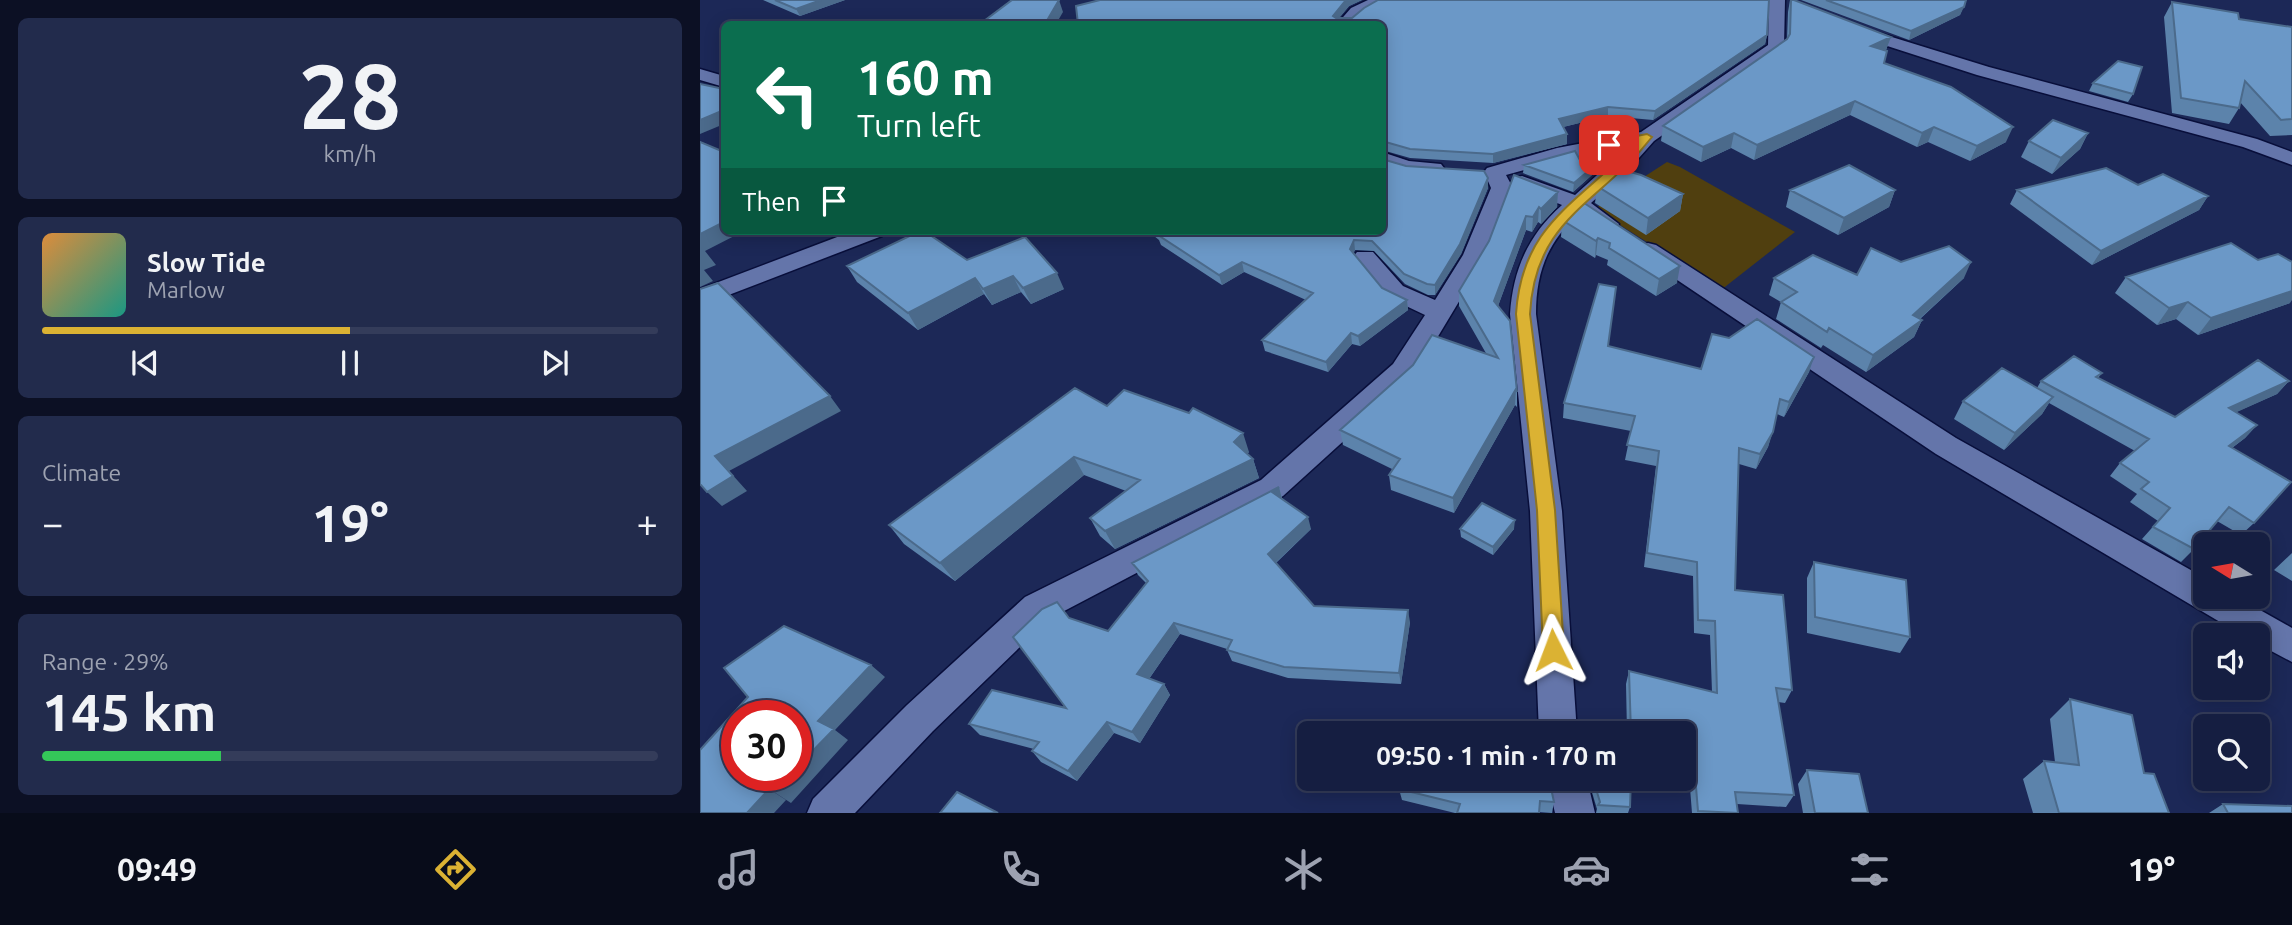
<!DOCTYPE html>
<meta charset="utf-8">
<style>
body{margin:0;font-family:Ubuntu,sans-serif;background:#222b4c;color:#f1f3f6;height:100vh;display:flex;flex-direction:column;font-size:26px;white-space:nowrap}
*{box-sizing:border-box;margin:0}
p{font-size:23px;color:#9da2b1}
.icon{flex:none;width:38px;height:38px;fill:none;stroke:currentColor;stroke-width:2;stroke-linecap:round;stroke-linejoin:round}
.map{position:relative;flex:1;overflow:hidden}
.sheet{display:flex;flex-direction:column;gap:18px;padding:18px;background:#0c1024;width:700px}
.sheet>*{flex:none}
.hud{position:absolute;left:21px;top:21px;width:665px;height:214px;border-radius:10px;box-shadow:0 4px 18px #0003,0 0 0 2px #343c5a;background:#0b6e4f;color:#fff;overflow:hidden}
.needle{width:46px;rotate:281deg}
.buttons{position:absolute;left:1493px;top:532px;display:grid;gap:14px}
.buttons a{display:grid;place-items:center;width:77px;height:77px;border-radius:10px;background:#151e41;box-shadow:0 4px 18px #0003,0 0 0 2px #343c5a;font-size:35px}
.speed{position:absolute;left:21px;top:700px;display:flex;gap:14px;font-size:35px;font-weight:700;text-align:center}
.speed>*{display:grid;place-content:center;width:91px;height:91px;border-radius:50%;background:#151e41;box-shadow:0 4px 18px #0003,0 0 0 2px #343c5a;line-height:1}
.speed .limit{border:10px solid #d22;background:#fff;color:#111}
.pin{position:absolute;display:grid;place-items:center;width:60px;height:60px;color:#fff;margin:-30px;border-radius:14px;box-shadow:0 4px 10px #0006}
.me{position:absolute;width:77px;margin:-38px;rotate:357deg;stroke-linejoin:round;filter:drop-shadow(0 0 5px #0008)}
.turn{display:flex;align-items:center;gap:24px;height:147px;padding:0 21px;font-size:32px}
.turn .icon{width:91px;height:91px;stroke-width:2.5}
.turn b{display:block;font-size:49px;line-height:60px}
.then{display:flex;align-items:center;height:66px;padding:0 21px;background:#0003;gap:14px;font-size:26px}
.big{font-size:52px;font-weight:600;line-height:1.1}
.sheet .tile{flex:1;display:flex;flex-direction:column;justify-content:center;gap:10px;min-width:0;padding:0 24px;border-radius:10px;background:#222b4c}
.sheet .dial{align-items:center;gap:0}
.dial b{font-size:91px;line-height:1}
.song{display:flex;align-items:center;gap:21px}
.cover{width:84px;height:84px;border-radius:10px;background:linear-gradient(135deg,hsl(30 70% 55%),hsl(170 70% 35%))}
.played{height:7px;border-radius:4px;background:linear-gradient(90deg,#dbb233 50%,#343c5a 50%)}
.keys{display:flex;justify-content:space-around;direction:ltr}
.heat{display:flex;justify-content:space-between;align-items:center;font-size:38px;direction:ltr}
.charge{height:10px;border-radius:5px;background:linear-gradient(90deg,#34c759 29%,#343c5a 0)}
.trip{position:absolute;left:597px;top:721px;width:399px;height:70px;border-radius:10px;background:#151e41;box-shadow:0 4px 18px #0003,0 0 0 2px #343c5a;font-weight:600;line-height:70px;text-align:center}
.menu{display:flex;height:112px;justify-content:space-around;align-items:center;background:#080c1a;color:#9da2b1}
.menu .icon{width:49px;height:49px}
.menu .selected{color:#dbb233}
.menu b{font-size:32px;color:#f1f3f6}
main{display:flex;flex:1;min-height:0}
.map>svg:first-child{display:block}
</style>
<main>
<section class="sheet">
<div class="tile dial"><b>28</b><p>km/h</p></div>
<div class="tile">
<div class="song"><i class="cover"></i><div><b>Slow Tide</b><p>Marlow</p></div></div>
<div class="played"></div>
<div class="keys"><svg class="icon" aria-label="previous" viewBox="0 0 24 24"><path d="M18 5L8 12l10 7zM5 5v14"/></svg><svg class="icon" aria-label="pause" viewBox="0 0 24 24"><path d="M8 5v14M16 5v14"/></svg><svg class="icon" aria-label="next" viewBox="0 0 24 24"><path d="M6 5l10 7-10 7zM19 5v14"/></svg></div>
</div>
<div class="tile"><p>Climate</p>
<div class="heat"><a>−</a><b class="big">19°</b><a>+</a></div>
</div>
<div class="tile"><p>Range · 29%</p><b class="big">145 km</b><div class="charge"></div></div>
</section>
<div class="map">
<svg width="1592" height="813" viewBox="0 0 1592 813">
<rect width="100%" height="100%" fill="#1c2857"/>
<path fill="#503f0f" d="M967,162l13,5 115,65 -74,58c-40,-30 -85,-52 -125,-82z"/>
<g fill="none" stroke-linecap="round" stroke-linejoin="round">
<defs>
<path id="minor" d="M668,0h20l-25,14 -10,10h-16l14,-16z
M1069,0h16l-1,47 -2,4 -128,90 -24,27 -39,35 28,21 -3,5h-16l-21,-15c-32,28 -43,59 -43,100l26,197 15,222h-38l-9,-222 -20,-197c3,-44 18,-79 52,-109l-47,-19 -4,-4 4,-4 7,-2 53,19 53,-48 -68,13 -54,15 7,13 -26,67 -74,123 -130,118 -234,123 -116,112 -78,82h-48l6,-14 94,-94 118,-108 236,-117 132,-116 32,-49 -40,-19 -32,-39 4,-5h16l30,34 32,14 28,-45 28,-67 -7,-16 3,-4 70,-20 84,-16 127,-87z
M1153,25l136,42 268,72 35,13v13l-49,-18 -266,-72 -130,-42 -2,-3z
M0,69l24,7v11l-24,-7z
M682,152l27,9 32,3 3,4 -3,4c-20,5 -40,0 -59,-7z
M153,231h32l-3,5 -182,70v-17z
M948,243l8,2 300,193 249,140v19h32l55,31v34l-34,-18v-9h-16l-306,-181 -296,-199 -4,-5 4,-5z
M847,779h40l8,34h-40z"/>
</defs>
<use href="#minor" stroke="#080e3a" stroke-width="3"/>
<use href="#minor" fill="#6475aa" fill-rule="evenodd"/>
</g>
<path fill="#5c83ab" d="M63,0h82l-45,16z
M400,0h262l-13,6 -10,12 428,17 -2,9 -112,76 -45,-4 -45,11 4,17 -74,19 -83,-5 -28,-8v-126z
M1090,0l101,37 -5,13 -1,1 -1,12 122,79 -36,19 -42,-19 -11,5 -67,-32 -96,45 -23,-12 -30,14 -40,-21 2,-15 124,-87 1,-27z
M1101,0h165l-6,15 -51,25z
M1472,2l67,17 53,8v108l-22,1 -30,-34 -1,6 -10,16 -57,-11 -8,-96z
M1393,83l40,11 -5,8 -39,-11z
M1388,133l-8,16 -28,25 -31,-17 8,-16z
M881,162l11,13 -19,17 -50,-19 1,-8z
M706,166l82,12v10l-27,66 -26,41h-7l-23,-11 -31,-33 -19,-1 -2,3 29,35 25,12 1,10 -48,36 -8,-2 -24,28 -63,-21 -3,-11 44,-40 -62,-28 -22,13 -61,-40 -2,-5 -11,-9h234z
M1438,185l70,11 -9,14 -107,55 -82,-61 7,-14z
M897,186l86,8 -3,17 -34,24 -51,-32z
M1090,190h105l-6,17 -51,28 -52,-28z
M858,192l-1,15 -16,17 -3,-2 -6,10 -6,-2 -28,76 19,86v15l-2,-2 -61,108 -63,-23 -2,-15 3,-6 -49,-24 -3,-15 147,-75 -28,-49v-15l30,-50z
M881,201l96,82 -21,13 -49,-31 1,-5 -12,-5 -1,3 -34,-21 1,-17z
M267,260l97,29 -33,15 -10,-12 -29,13 -8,-11 -66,36 -61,-48 -10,-16z
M1201,262l63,16 -44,41 2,1 -8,17 -48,35 -43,-27 -2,3 -45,-29 5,-17 -12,-7 5,-17 83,-3z
M1426,277l164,26 -92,32 -22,-16 -19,6 -42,-32z
M908,346l93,23 113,-12 -5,15 -25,45 -7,-3 -9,33 -12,22 -17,-5 -4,126 57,100 -7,13 -7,-1 16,93 -8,12 -49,-3 1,9h-46l-4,-50 -4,-1v-29h-57l-1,-49 3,-13 83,21 -2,-57 -16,-2 -1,-57 -49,-9 12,-101 -31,-6 6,-29 -68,-13 1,-15z
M1402,373l-4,5 77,39 114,-36 -12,13 -41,18 21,13 -12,13 -13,10 22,75 -13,12 -24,-14 -23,28 -13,13 -39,-23 16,-18 -28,-19 7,-8 -27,-18 10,-13 15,-12 -86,-48 -7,11 -38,36 -50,-31 9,-18 74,-13 4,-7z
M407,406l142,46 -2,2 6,5 6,19 -144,71 -15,-13 -10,-18 36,-27 -42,-16 -129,106 -51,-37 -15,-19z
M579,487l3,11 29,31 -35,34 38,43 96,16 -9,62 -113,-6 -56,-17 -5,-11v-1l-47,-15 -31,45 15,5 6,11 -30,48 -26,-10 -37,48 -36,-19 -9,-11 2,-2 -54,-14 -11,-11 97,-16 42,-77 38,-48 -8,-8 -6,-12z
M760,529h54l-21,26 -32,-18z
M1592,553v28l-18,-11z
M1114,562l96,75 -10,16 -93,-20v-55z
M1370,699l74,74 25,40h-136l-10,-34 21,-18 11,1 -5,-43z
M1107,770l61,43h-65l-5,-29z
M888,779h45l-3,7v21l-2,6h-32l1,-4z
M699,789l155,13 -2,11 -13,-1v1h-84l-53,-13z
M1523,804l69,9h-83z"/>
<path fill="#4b6a8b" d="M121,0h24l-45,16 -4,-7z
M359,0l4,12 -7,12h-11z
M646,0h16l-13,6 -15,18 -1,-8z
M1264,7l-4,8 -51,25 2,-9z
M1067,35l-2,9 -112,76 2,-9z
M1191,37l-5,13 -19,9 4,-13z
M1155,101l-5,14 -96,45 3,-15z
M908,107v9l-49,12v-9z
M24,110v14l-24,10v-14z
M1234,127l-6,15 -11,5 5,-14z
M1313,127l-7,15 -36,19 7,-15z
M1034,133l-3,15 -30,14 2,-15z
M1388,133l-8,16 -28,25 9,-16z
M867,134v10l-74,19v-9z
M893,167l-1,8 -19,17 1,-9z
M788,178v10l-27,66 -26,41v-10z
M1195,190l-6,17 -51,28 6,-17z
M858,192l-1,15 -16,17v-15z
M983,194l-3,17 -34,24 2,-17z
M1508,196l-9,14 -107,55 9,-14z
M839,207l-1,15 -6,10 1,-15z
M826,216v14l-32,87v-16z
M24,222v9h20l-39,20 11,14 -12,5 9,11 -13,6v-53z
M898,238l-2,17 -1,3 1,-17z
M654,240l1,10 -4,9 -1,-10z
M542,262l2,10 -22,13 -3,-10z
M1271,262l-7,16 -58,53 16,-11 -8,17 -48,35 7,-17 40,-40z
M980,266l-3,17 -21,13 3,-17z
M357,273l7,16 -33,15 -8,-16z
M313,276l8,16 -29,13 -9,-16z
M275,278l9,16 -66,36 -10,-17z
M1592,286v14l-2,3 -92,32 13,-17z
M707,300l1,10 -48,36 -2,-10z
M1488,302l-12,17 -19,6 12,-17z
M651,333l1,11 -24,28 -2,-10z
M1114,357l-5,15 -25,45 5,-15z
M1589,381l-12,13 -60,27 12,-13z
M816,389l-1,16 -61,108 -1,-15z
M130,396l11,15 -112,60 18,20 -25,15 -15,-14 8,-36z
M1353,397l-11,17 -38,36 11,-17z
M1557,425l-12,13 -28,21 12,-13z
M1073,432l-5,15 -12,22 4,-15z
M543,433l6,19 -9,9 -6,-19z
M374,457l10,18 -129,106 -15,-18z
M553,459l6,19 -144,71 -10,-18z
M579,487l3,12 -10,-7z
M608,517l3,12 -39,37 -4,-12z
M815,520l-1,9 -21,26v-8z
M708,610l2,12 -9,62 -2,-11z
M474,623l6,11 -36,52 -7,-12z
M171,665l14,12 -50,53 13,10 -57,63 -17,-11 16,-17h6v-7l22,-47z
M464,684l6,11 -30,48 -8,-11z
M407,722l7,11 -37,48 -9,-10z
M69,789l17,11 -12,13h-27z"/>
<path fill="#6b98c7" stroke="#4b6a8b" stroke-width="2" d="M75,0h46l-25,9z
M312,0h47l-14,24h-65z
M400,0h246l-13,16 3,2h16l12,-10 14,-8h391l-2,35 -112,76 -47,-4 -49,12 8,15 -74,20 -83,-5 -28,-8v-117h-304l-2,-18z
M1091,0h3l97,37 -20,9 16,5 -3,12 67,24 62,40 -36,19 -43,-19 -12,6 -67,-32 -98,44 -23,-12 -31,14 -40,-21 124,-87 3,-5z
M1126,0h140l-2,7 -53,24z
M1472,2l66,11 1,6 53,8v92l-11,1 -36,-39 -6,27 -58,-10z
M229,22l36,2h-42z
M1418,61l24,6 -9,27 -40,-11z
M0,84l24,5v21l-24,10z
M1353,120l35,13 -27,25 -32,-17z
M0,142l24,10v70l-24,12z
M875,151l6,11 12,5 -19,16 -50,-18z
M682,159l24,7 78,5 4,7 -28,66 -25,41 -8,-1 -23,-10 -32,-33 -18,-1 -4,9 32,39 25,12 -49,36 -7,-3 -25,29 -64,-22 51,-47 -71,-31 -23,13 -61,-40 3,-1 -3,-3h224z
M1149,165l46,25 -51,28 -54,-28z
M917,168l24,7 42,19 -35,24 -51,-32z
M1406,168l32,17 25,-11 45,22 -107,55 -84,-61z
M814,175l44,17 -17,17 -2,-2 -6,10 -7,-1 -32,85 16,20 7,71 -1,-3 -63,109 -64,-23 11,-16 -60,-29 73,-65 19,-30 66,23 -39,-67 30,-50z
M881,201l99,65 -21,13 -50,-31 1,-5 -12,-5 -2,3 -34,-21z
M220,231h4l43,29 58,-23 32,36 -34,15 -10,-12 -30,13 -8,-11 -67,35 -61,-47z
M1531,243l27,17 20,-6 14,8v29l-81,27 -23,-16 -19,6 -43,-31z
M1249,246l22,16 -58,53 9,5 -49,35 -44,-27 -2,4 -46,-30 16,-10 -23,-14 39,-23 44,20 14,-27 30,14z
M18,283l112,113 -115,60 18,20 -26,16 -7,-8v-195z
M899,284l17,3 -8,59 93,23 11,-35 17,4 28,-19 57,38 -25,45 -9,-3 -7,33 -13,22 -21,-6 -4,142 48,5 9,95 -16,-2 18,107 -59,-3 3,21 -40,-2 -5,-60 -9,-1v-17h-53l-2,-62 88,22 -2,-72 -17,-1 -1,-58 -50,-9 12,-102 -32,-6 8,-29 -71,-13z
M1374,356l28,17 -6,4 79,40 83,-57 31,21 -60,27 28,17 -28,21 62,36 -37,41 -25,-16 -35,42 -41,-22 17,-19 -29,-19 8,-7 -29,-19 29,-24 -108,-58z
M1302,368l51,29 -38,36 -52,-32z
M375,388l32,18 17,-16 65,23 4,-5 50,25 -9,9 19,17 -148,72 -15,-13 50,-38 -66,-23 -134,106 -51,-38z
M579,487l-7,5 36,25 -40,37 46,52 94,4 -9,63 -115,-6 -57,-17 5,-10 -58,-17 -37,51 27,10 -32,48 -25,-10 -39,49 -36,-20 7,-9 -70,-18 23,-34 74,18 -53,-71 29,-28 15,-7 12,16 39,13 40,-50 -16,-18z
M782,503l33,17 -22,27 -33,-18z
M1114,562l92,18 4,57 -95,-20z
M84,626l87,39 -53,56 16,8 -38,39v-52h-59v59h53l-16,17 -5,-3 -22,24h-47v-63l48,-53 -24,-29z
M1370,699l62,16 12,58 10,1 15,39h-110l-15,-52 35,4z
M1107,770l52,4 9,39h-53z
M703,779h146l5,23 -14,-1 -1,12h-82l3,-9 -61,-15z
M893,779h38l-1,28 -32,-2 2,-3z
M257,792l41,21h-58z
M1523,804l69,2v7h-64z"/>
<path fill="#dbb233" stroke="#8e7421" stroke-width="2" d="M947,134l5,3c-52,67 -117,80 -122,177l25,196 9,140 -3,6 -8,3 -7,-3 -3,-6 -6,-140 -21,-196c6,-92 64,-111 119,-171l-26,5 -6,-3 2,-3z"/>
</svg>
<div class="buttons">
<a><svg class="needle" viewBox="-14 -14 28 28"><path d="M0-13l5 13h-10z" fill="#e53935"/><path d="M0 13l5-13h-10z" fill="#9da2b1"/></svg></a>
<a><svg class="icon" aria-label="sound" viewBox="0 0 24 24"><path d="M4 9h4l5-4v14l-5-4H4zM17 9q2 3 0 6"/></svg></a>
<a><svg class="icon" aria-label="search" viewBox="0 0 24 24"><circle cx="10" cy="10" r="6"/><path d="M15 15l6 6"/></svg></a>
</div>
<div class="speed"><div class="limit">30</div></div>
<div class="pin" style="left:909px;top:145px;background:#d93025"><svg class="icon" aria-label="arrive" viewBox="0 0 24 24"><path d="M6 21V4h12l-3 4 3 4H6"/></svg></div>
<svg class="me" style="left:853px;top:650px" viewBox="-20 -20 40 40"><path d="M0-17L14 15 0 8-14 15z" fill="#dbb233" stroke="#fff" stroke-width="4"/></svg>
<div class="trip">09:50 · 1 min · 170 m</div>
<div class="hud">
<div class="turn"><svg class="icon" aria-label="left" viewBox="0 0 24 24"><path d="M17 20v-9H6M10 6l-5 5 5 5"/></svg><div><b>160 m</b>Turn left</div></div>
<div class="then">Then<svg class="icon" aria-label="arrive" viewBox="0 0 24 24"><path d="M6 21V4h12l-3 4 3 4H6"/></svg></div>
</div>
</div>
</main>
<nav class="menu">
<b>09:49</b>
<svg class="icon selected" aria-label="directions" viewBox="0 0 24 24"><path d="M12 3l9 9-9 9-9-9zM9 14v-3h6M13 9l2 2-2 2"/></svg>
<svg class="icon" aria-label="music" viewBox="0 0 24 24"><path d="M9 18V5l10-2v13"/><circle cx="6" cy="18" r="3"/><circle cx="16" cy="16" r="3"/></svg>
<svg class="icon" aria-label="phone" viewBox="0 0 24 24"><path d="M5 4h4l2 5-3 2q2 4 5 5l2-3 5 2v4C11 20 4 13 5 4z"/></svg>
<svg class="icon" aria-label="climate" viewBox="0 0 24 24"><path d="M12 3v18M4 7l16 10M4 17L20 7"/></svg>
<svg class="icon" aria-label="car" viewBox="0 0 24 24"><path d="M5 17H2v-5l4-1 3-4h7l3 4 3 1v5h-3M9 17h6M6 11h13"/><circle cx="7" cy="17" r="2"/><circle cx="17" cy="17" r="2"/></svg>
<svg class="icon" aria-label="filters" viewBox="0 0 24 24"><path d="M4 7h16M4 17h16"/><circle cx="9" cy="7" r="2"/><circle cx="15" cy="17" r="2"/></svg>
<b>19°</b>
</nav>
